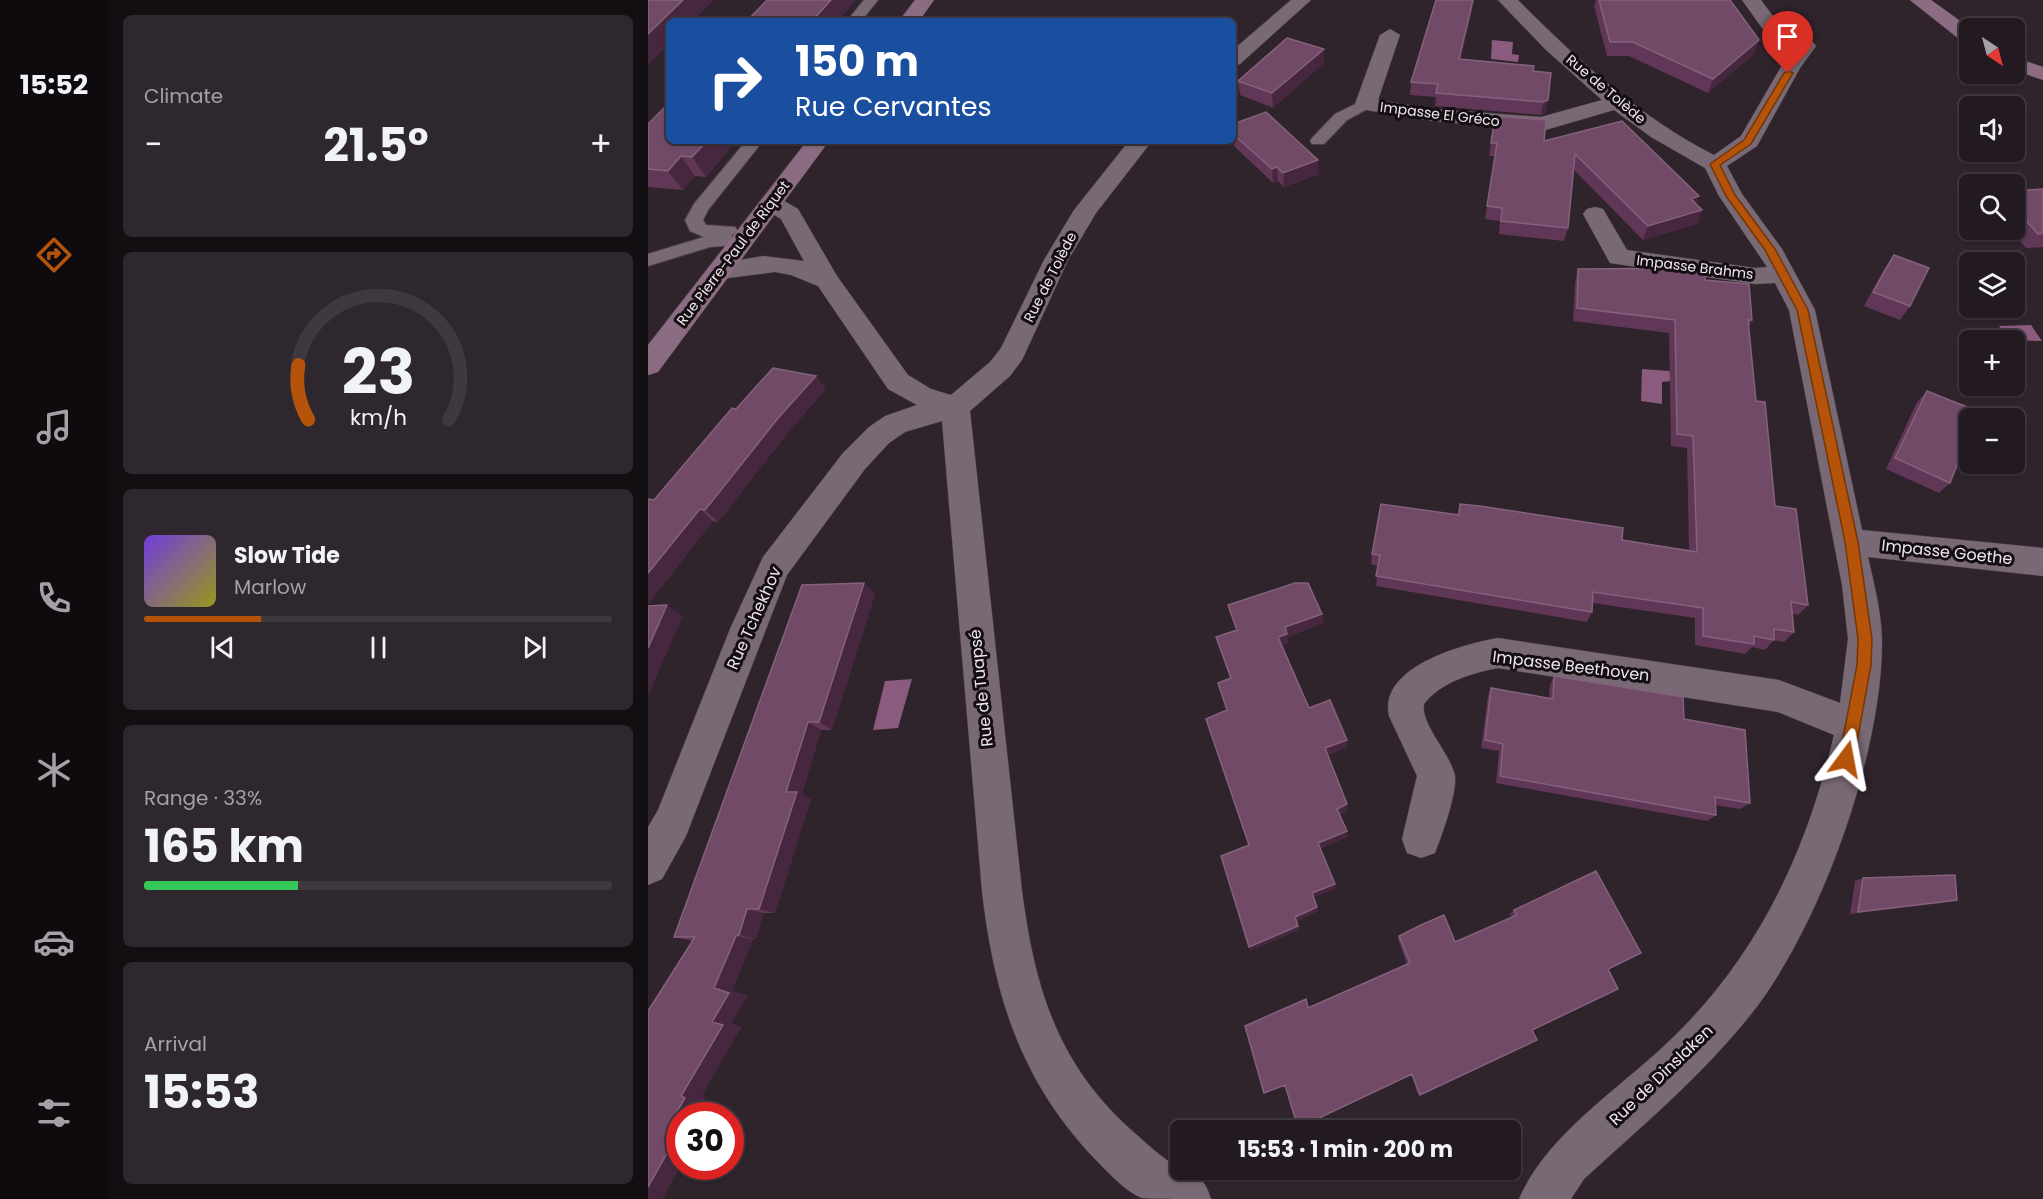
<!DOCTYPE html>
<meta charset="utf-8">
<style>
body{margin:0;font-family:Poppins,sans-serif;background:#2f272e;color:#f1f3f6;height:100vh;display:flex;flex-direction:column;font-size:22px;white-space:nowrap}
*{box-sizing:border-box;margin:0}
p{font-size:20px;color:#a3a1a5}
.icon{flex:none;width:33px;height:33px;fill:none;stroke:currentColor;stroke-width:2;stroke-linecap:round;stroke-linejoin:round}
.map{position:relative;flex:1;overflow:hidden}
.panel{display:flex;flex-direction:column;gap:15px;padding:15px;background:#130e12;width:540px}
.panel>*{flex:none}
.top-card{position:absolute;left:18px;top:18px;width:570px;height:126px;border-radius:9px;box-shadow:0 2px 4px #0004,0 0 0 2px #40383f;background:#1a4fa0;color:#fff;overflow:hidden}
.needle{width:39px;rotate:144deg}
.tools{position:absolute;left:1311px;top:18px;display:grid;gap:12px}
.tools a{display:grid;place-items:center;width:66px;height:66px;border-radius:9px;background:#231a21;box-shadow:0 2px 4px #0004,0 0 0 2px #40383f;font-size:30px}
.speed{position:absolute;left:18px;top:1102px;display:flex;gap:12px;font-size:30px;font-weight:700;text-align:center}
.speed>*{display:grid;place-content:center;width:78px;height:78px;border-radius:50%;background:#231a21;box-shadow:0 2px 4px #0004,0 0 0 2px #40383f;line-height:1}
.speed .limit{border:9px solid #d22;background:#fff;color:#111}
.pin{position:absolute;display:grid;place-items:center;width:51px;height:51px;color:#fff;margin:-62px -26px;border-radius:50% 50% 50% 0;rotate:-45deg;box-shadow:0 0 6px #0007}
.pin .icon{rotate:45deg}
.me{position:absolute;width:66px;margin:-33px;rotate:13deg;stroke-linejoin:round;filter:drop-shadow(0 0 4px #0008)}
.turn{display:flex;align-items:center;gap:21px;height:126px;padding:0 30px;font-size:27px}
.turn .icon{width:78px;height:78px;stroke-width:2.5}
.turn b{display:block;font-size:42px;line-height:51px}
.big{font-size:45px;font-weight:700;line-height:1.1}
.panel .widget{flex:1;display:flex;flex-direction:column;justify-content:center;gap:9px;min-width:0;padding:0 21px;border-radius:9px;background:#2f272e}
.panel .dial{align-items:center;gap:0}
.dial svg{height:156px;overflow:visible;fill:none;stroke:#40383f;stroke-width:7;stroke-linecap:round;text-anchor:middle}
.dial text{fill:#f1f3f6;stroke:none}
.song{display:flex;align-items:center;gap:18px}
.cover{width:72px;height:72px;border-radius:9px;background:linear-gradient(135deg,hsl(260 70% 55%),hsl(60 70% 35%))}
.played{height:6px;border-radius:3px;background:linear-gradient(90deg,#b45309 25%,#40383f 25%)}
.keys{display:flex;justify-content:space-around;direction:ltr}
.heat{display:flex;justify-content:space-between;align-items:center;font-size:33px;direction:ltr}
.charge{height:9px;border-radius:4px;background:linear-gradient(90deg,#34c759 33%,#40383f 0)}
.trip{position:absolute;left:522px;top:1120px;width:351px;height:60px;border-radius:9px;background:#231a21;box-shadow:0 2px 4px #0004,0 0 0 2px #40383f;font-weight:700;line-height:60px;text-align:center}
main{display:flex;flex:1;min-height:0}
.tab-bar{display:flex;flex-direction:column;width:108px;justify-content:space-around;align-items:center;background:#0e0a0d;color:#a3a1a5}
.tab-bar .icon{width:42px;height:42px}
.tab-bar .on{color:#b45309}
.tab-bar b{font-size:27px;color:#f1f3f6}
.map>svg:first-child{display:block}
</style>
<main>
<nav class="tab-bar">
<b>15:52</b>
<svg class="icon on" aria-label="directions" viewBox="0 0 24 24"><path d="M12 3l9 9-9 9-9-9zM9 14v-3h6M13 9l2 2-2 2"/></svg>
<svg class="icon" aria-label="music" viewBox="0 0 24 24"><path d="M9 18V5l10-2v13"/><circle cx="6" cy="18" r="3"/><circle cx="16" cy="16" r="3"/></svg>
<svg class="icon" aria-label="phone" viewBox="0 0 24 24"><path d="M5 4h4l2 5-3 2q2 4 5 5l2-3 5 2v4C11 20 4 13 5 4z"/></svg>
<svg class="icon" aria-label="climate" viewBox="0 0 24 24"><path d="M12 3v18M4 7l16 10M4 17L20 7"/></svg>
<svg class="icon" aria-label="car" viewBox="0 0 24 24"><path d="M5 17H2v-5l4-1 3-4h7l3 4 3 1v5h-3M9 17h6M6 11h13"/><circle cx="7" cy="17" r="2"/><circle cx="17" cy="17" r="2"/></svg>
<svg class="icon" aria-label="filters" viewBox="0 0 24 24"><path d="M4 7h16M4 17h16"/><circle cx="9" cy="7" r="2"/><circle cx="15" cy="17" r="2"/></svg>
</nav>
<section class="panel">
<div class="widget"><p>Climate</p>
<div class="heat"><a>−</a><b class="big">21.5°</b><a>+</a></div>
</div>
<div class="widget dial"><svg viewBox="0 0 100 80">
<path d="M14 69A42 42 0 1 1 86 69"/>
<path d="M14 69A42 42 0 0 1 9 41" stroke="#b45309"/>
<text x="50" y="56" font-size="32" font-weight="700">23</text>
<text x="50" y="72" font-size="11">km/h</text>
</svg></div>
<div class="widget">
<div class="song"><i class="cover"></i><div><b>Slow Tide</b><p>Marlow</p></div></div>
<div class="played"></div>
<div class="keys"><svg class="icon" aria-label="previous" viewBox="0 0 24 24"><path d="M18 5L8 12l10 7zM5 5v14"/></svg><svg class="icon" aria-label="pause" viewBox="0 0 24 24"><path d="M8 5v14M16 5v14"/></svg><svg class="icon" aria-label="next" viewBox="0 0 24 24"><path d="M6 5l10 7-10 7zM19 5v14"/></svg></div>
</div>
<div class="widget"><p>Range · 33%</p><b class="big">165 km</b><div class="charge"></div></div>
<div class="widget"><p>Arrival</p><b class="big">15:53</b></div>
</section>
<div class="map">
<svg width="1395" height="1199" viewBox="0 0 1395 1199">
<rect width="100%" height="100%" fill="#2f232c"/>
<path fill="#8b5b7f" d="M844,40l21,2 -1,12 7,1 -1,7 -27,-3z
M1383,325l11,16 -35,-1 -8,-14z
M994,369l28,2 1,10 -9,1v22l-21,-3z
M264,679l-14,49 -25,2 12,-49z"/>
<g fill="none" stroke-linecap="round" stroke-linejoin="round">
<defs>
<path id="lane" d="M216,0h14l-17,21h-14z
M718,99l5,2 3,3 -3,3 -24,13 -23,24h-12l-2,-3 2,-3 23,-24z
M98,141h17l-55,69 -5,10 3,5 29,2 3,4 -7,5 5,5 -3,4 -23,2 -62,19v-12l56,-17 -14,-6 -5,-11 9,-16z"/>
<path id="street" d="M643,0h20l-71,64 -7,2v-16z
M850,0h20c59,59 121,117 196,155l27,-19 44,-76 -43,-60h19l34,46 11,-6 7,2 3,4 -16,22 -43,78 -30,20 15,28 40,55 33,61 47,220 181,18v28l-175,-19c6,27 14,57 14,85 0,112 -61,283 -130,371 -49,62 -110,113 -168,166l-13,20h-52c27,-63 97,-108 146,-154 91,-85 141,-190 169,-310l-56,-23 -280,-44c-26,5 -57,14 -74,36 -4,20 27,50 31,72 2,18 -13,59 -20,77l-14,5 -14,-5 -5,-14 15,-63 -28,-60c-11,-49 74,-72 109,-78l281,42 61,23 8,-64 -6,-54 -53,-275 -14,-27 -20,1 -145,-21 -27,-49 4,-5 8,-2 8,2 24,41 128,18 12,-1 -48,-71 -14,-28 -54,-31 -37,-27 -72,21 -109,-10 -67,-11 -8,-1 -3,-5 25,-69 10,-6 10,6 -22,65 55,9 108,8 61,-17 -56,-50z
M481,141h23l-56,72 -28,47 -46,100 -12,16 -40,35 52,480c13,99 36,176 115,244 13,12 27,24 43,34 6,3 18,7 23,13 4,4 6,12 8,17 -14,0 -59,0 -69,-1 -18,-7 -36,-28 -49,-41 -73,-78 -99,-162 -111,-266l-40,-470 -37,11 -16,11 -24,26 -78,106 -101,261 -24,43 -14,6v-58l10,-17 72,-181 33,-72 80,-104 26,-26 16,-11 32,-11 -29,-16 -70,-103 -27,-11 -16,-3 -55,7 -9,-2 -4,-6 4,-6 52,-9 41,5 -23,-42 -18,-11 -4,-5 4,-5 8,-2 8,2 19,11 39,67 71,99 23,14 20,6 39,-33 11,-14 43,-88 30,-50z"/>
<path id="secondary" d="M267,0h19l-15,21h-20z
M1262,0h21l39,28v16l-7,-2z
M1366,57l29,10v13l-29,-10z
M159,141h22l-171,231 -10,3v-30z"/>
</defs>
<use href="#lane" stroke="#4b4048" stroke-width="2"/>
<use href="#street" stroke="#4b4048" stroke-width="1"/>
<use href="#secondary" stroke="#4b4048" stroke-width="1"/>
<use href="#lane" fill="#786974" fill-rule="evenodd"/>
<use href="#street" fill="#786974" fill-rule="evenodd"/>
<use href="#secondary" fill="#8b6c83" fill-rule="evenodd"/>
</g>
<path fill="#613757" d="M788,0h38l-13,59 72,12 15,29 -3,13 -4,2 -106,-9 1,-9 -26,-2 1,-13z
M948,0h134l29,40 -5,14 -46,39 -79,-37h-22l-13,-50z
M676,63l-51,45 -33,-13 -2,-14z
M847,116l49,25 152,63 6,6 -5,14 -54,16 -70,-71 -5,59 -4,13 -65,-7 1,-13 -15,-2 10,-63h-6z
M0,124l21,17h67l-30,36 -11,-1 -12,14 -35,-3z
M585,124l86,50 -35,13 -6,-6 -5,2 -39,-37z
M1395,189v58l-17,1 -16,-18h4v-39z
M1246,255l16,51 -10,14 -36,-14 20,-37z
M930,269l127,11 47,40 -3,7 7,74 19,105 33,99 -10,10 -5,-1 1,18 -10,10 -10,-2 -9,10 -13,-3 -7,7 -50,-9v-27l-102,-15 -1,9 -5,10 -211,-36 2,-20 -7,-2 1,-10 85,-39 3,-11 162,36 67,10 -2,-102 -16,-2 -2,-113 -96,-12 2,-38z
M178,389l-36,41 -72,92 -5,-1 -65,83v-104h6l82,-91z
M1279,391l23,92 -11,10 -53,-24 31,-67z
M216,583l11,11 -43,136h-11l-19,64 9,5 -36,114h-12l-7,26h-3l-21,52 15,5 -16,27 10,4 -39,68 3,2 -11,19h-14v51l-18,32 30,-258 -18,-4z
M580,605l94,9 1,9 -36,14 1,6 -6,2 27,63 38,39 -20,8 20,56 -8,4 8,22 -27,11 15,41 -22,8 5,14 -21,10 2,9 -48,20 -2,-3v-102l-22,-135 3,-32 -14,-41 20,-7z
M906,676l130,43 66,84 -10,6 -25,-4 1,10 -9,6 -211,-38 3,-32 -18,-3 7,-52 3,-8 58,11 1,-14z
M1215,878l94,22 -8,2 -99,12 5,-33z
M866,910l94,59 -76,61 -112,65 -2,-1 -7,-20 -102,-67 98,-43 -9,-25 1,-3 56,6 57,-25 -2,-3z"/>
<path fill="#46273f" d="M35,0h31l-21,21h-24v23l-21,21v-31z
M183,0h25l-18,21h-26z
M825,0h1l-16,72 1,-13z
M1111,40l-5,14 -46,39 5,-14z
M676,49v14l-51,45 -1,-15z
M900,100l-3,13 -4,2 2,-13z
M59,141h29l-30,36 -14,-20z
M33,156l14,20 -12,14 -15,-19z
M670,160l1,14 -35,13 -1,-14z
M629,167l1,14 -5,2 -1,-14z
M1051,196l-5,13 -3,-10z
M1054,210l-5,14 -54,16 5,-14z
M168,376l10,13 -36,41 -72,92 -13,-12 74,-93z
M52,509l13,12 -65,83v-31z
M216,583l11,11 -43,136 -13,-8z
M19,605l16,11 -35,80v-48z
M674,614l1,9 -36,14 1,6 -8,3 -2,-9 7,-10z
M160,722l13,8 -19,64 9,5 -36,114 -16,-4 27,-117z
M699,740v7l-22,8v-7z
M699,804v7l-10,5v-7z
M699,831v6l-28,11 -1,-5z
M687,884v5l-22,9 -1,-5z
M669,907l1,4 -21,10 -2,-4z
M99,909l16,4 -7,26 -17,-4z
M650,926l1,4 -48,20 -2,-3z
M88,936l17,3 -21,52 15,5 -16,27 10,4 -39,68 3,2 -11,19h-14v51l-18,32h-14v-12l18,-57 46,-108 2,-34z"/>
<path fill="#704a67" stroke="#84627c" stroke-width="1.5" d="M0,0h35l-35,34z
M119,0h64l-19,21h-65z
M788,0h37l-14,59 75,7 -1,5 18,2 -3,27 -5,2 -107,-9 2,-9 -27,-2z
M951,0h131l29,40 -46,39 -80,-37h-23z
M639,38l37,11 -52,44 -34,-12z
M21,103v38h38l-15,16 -11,-1 -13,15 -20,-2v-45z
M618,112l52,48 -35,13 -6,-6 -5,2 -39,-35v-2l5,-2 -5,-4v-2z
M847,116l51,4 -2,21 78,-20 77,75 -8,3 11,11 -54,16 -73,-72 -7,74 -67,-7 1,-13 -15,-2 10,-63h-6z
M1395,189v44l-5,1 -24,-27v-16z
M1246,255l35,13 -19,38 -37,-14z
M1057,268v12l44,4 3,36h-4l8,81 9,1 10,104 21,3 12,96 -17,-3 3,30 -20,-3v11l-20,-4v8l-51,-8v-28l-110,-16 -1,20 -216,-36 4,-21 -8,-1 9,-50 78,11 1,-11 20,2 143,22 -1,12 75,12 -4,-116 -16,-2 -2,-114 -98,-12 1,-39z
M125,368l43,8 -37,41 -74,93 -5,-1 -52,64v-73l1,-1 5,1 78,-92 4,1z
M1279,391l50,20 -2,7h-5v14l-20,51 -55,-25z
M216,583l-45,139h-11l-22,70h11l-38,117h-12l-8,26 -3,1 -22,52 15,5 -17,29 11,3 -42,71 4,2 -19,32 12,4 -30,53v-176l47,-74h-21l128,-352z
M647,583h13l14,31 -37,13 2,7 -9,3 31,71 21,-8 17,40 -22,8 22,56 -10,5 10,22 -29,12 17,41 -23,9 5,14 -22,10 3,9 -49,21 -28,-91 28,-11 -43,-126 21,-9 -9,-27 13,-5 -15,-41 21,-7 -9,-25z
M19,605l-19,43v-42z
M906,676l129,21 1,22 61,11 5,73 -35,-6 1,18 -216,-39 3,-32 -18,-4 6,-52 62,11z
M948,871l45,82 -33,16 10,20 -86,41 5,10 -117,55 -8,-21 -114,54 -13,-43 -21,8 -19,-67 61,-27 2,9 102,-45 -11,-27 22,-11 23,-10 11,27 62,-27 -3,-5z
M1307,875l2,25 -99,12 5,-34z"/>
<path fill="#b45309" stroke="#753606" stroke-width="1.5" d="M1140,71l5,2 -42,71 -31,21 15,30 40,54 33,61 50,232 14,97 -1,26 -17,94 -2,5 -6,2 -5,-2 -2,-5 18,-94 1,-26 -13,-97 -48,-232 -32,-60 -39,-54 -16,-32 34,-24 40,-67z"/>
<g text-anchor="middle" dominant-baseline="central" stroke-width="6" stroke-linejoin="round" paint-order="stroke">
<g font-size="14" fill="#efe6ed" stroke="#140e12">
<text transform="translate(958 89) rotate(40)">Rue de Tolède</text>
<text transform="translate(792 114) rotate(7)">Impasse El Gréco</text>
<text transform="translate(85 253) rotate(-53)">Rue Pierre-Paul de Riquet</text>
<text transform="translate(1047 267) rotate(7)">Impasse Brahms</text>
<text transform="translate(402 277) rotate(-63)">Rue de Tolède</text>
</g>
<g font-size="16" fill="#efe6ed" stroke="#140e12">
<text transform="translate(1299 552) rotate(6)">Impasse Goethe</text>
<text transform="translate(106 618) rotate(-66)">Rue Tchekhov</text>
<text transform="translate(923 666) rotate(7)">Impasse Beethoven</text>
<text transform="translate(333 688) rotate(-96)">Rue de Tuapsé</text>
<text transform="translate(1013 1075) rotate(-44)">Rue de Dinslaken</text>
</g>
</g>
</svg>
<div class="tools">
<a><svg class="needle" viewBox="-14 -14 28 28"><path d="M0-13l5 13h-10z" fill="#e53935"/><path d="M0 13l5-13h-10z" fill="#a3a1a5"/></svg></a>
<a><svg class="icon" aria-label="sound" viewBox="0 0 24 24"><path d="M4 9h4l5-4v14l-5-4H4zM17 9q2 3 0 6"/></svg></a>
<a><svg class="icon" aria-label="search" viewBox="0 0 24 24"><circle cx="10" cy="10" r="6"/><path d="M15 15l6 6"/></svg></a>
<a><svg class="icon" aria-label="layers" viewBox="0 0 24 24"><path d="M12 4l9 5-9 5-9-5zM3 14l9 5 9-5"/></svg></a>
<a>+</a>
<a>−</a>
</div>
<div class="speed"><div class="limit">30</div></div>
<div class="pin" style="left:1140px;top:73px;background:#d93025"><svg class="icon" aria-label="arrive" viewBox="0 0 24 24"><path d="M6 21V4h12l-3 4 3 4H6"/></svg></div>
<svg class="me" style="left:1198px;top:759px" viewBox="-20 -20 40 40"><path d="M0-17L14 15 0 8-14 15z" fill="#b45309" stroke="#fff" stroke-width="4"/></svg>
<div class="trip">15:53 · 1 min · 200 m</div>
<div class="top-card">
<div class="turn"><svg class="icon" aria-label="right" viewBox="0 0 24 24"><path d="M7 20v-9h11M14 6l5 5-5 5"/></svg><div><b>150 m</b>Rue Cervantes</div></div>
</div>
</div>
</main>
